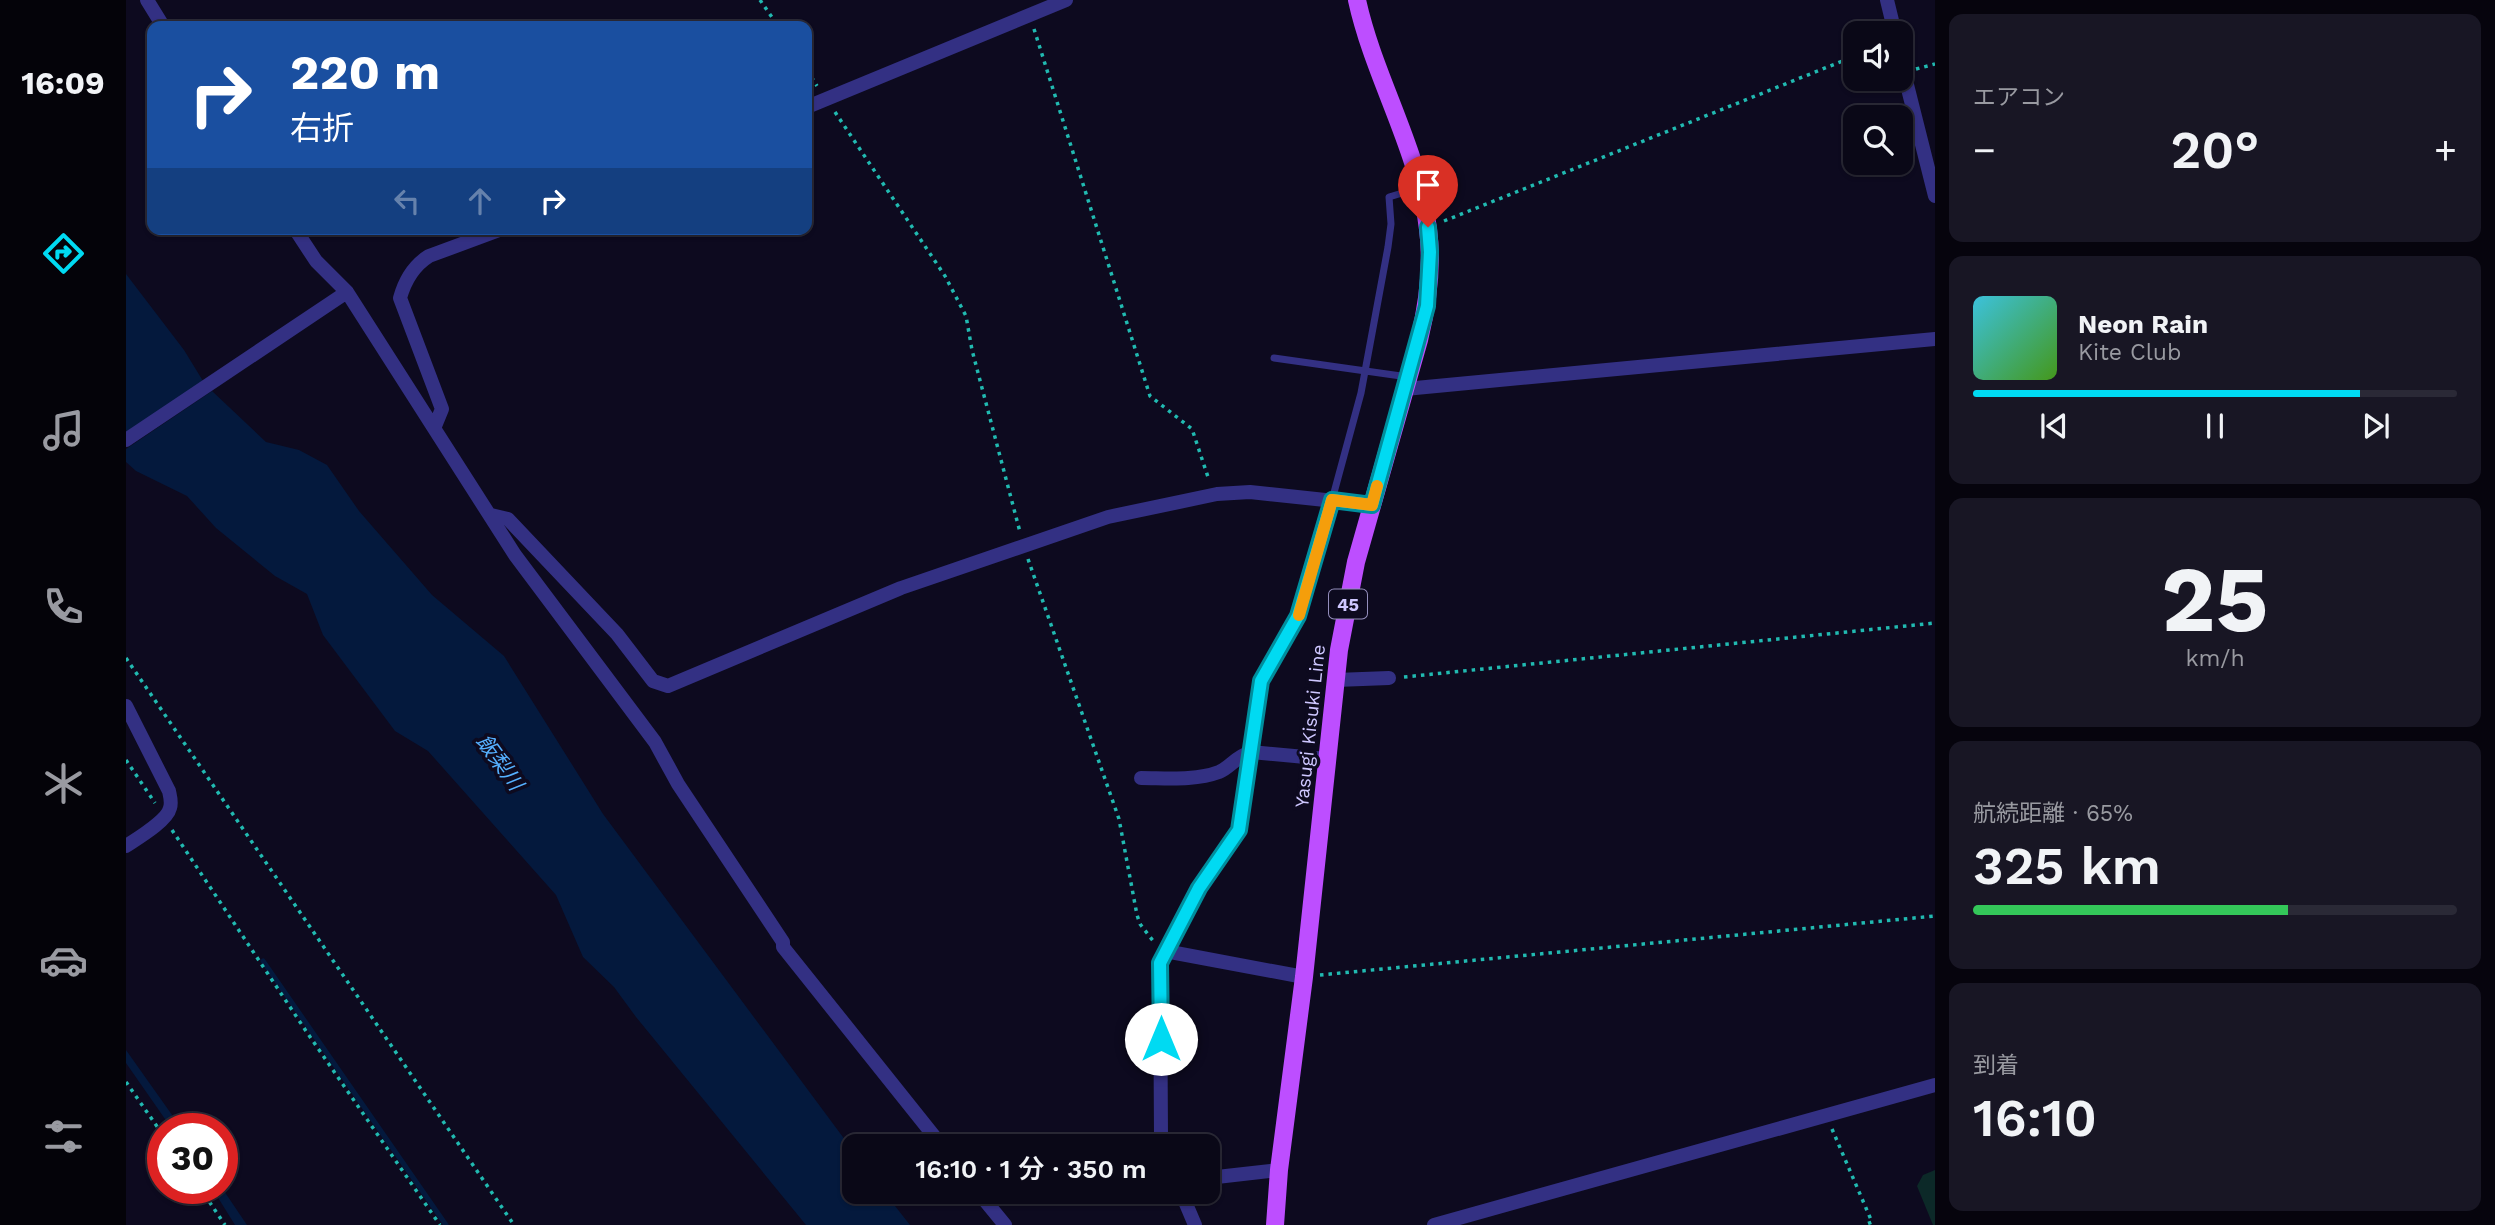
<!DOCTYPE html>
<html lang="ja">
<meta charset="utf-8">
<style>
body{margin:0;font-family:"Work Sans","Noto Sans JP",sans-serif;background:#181624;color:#f1f3f6;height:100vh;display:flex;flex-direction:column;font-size:26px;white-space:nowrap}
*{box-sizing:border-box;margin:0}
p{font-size:23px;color:#999aa1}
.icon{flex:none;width:38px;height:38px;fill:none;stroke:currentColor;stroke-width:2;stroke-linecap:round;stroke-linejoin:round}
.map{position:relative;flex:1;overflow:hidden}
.side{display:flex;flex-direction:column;gap:14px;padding:14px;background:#06040d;width:560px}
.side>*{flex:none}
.guide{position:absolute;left:21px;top:21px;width:665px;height:214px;border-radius:14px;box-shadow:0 2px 5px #0004,0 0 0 2px #2a2936;background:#1a4fa0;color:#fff;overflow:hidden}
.tools{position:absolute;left:1717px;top:21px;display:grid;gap:14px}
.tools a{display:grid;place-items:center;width:70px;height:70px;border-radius:14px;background:#0a0817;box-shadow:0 2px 5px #0004,0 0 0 2px #2a2936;font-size:35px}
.speed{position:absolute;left:21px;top:1113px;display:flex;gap:14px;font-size:35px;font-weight:700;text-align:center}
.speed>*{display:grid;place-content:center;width:91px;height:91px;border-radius:50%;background:#0a0817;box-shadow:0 2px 5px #0004,0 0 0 2px #2a2936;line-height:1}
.speed .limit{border:10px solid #d22;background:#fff;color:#111}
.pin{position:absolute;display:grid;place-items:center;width:60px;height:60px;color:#fff;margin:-72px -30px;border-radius:50% 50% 50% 0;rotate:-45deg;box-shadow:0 0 7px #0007}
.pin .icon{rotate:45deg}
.me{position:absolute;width:77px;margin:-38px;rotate:0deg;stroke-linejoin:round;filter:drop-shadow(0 0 5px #0008)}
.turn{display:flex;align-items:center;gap:24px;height:147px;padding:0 28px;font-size:32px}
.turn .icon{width:91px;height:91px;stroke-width:2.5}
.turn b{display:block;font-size:49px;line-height:60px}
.lanes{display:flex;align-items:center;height:66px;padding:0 28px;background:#0003;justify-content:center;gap:35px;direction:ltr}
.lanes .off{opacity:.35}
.big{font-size:52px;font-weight:600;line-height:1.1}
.side .widget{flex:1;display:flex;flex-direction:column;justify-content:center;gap:10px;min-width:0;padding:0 24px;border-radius:14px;background:#181624}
.side .dial{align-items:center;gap:0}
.dial b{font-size:91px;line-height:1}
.song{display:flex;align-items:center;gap:21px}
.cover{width:84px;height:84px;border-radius:10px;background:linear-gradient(135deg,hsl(190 70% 55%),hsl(100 70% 35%))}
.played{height:7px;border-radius:4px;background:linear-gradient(90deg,#00daf2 80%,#2a2936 80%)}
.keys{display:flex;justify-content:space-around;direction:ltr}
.heat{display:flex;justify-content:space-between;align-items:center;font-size:38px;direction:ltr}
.charge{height:10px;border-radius:5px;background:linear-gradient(90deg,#34c759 65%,#2a2936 0)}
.trip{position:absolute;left:716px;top:1134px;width:378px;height:70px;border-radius:14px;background:#0a0817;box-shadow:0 2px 5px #0004,0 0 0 2px #2a2936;font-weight:600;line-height:70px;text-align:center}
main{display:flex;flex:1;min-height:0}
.menu{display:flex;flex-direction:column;width:126px;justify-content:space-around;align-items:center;background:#040309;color:#999aa1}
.menu .icon{width:49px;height:49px}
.menu .active{color:#00daf2}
.menu b{font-size:32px;color:#f1f3f6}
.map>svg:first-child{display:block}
</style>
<main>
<nav class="menu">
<b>16:09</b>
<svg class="icon active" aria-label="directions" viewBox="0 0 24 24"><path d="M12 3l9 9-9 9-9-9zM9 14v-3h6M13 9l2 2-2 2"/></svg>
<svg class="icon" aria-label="music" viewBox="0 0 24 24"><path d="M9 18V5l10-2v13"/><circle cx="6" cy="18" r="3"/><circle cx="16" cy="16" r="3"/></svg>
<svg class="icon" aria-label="phone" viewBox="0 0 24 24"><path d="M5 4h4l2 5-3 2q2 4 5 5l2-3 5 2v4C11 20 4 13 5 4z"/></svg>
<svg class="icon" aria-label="climate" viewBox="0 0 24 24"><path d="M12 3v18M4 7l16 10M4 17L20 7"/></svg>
<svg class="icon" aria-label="car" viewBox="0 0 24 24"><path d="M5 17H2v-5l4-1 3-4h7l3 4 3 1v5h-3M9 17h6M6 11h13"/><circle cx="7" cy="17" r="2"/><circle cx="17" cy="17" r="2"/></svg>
<svg class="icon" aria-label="filters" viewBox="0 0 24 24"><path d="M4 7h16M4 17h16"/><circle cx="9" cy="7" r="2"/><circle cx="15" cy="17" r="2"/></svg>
</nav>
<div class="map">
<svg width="1809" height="1225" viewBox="0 0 1809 1225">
<rect width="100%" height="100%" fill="#0d0a1f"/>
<path fill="#0c2928" d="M1809,1170v55h-2l-16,-39 6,-11z"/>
<path fill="#04193d" d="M0,274l58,76 19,31 -77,52z
M86,391l54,51 33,8 28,15 32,46 73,84 72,61 99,158 251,338v40h30l26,33h-104l-170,-208 -22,-30 -31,-30 -27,-62 -128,-144 -33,-20 -72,-96 -16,-41 -32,-18 -59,-48 -29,-32 -51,-25 -10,-9v-13z
M0,1050l56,79h-10l-46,-66z
M86,1188h10l25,37h-12z"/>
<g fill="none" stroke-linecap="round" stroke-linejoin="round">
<path stroke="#04193d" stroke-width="5" d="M137,961l183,264"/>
<path stroke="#21bab1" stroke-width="3.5" stroke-dasharray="3.5 5" stroke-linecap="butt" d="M634,0l18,26
M908,29l116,367 42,33 17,51
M1790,69l19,-5
M681,70l10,16
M709,112l110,164 21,40 6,34 48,182
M1318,221l411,-165
M902,559l91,260 18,96 3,9 14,18
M0,658l388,567
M1278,677l531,-54
M0,760l29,43
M46,830l134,201 134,194
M1194,975l615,-59
M0,1082l37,53
M1706,1129l40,93 -8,3
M74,1188l25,37"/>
<path stroke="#333083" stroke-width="7" d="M1148,358l134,19
M1206,500l29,-107 27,-146 3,-23 -2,-27 30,-9"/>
<path stroke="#333083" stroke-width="14" d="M21,0l16,26
M1761,0l8,33
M1774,57l35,139
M681,107l259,-107
M169,229l21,32 31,31 168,263 140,187 23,42 105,158v5l159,199
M1279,389l530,-50
M309,426l7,-17 -42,-111c5,-18 13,-32 29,-42l73,-27
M0,440l221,-148
M365,515l17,4 109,115 36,47 15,5 233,-98 207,-71 109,-23 33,-2 122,13
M1210,680l53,-2
M0,706l43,85c1,5 3,11 1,17 -3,13 -32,30 -44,38
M1015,778c25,0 54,3 78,-6 12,-5 16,-15 32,-20l76,7
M1039,951l139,26
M1038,1146l-3,-11 -1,-172 39,-75 40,-58 22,-149 37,-65 34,-116
M1082,1178l71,-8
M852,1192l27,33
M1055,1192l14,33
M1308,1225l501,-140"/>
<path stroke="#bd4eff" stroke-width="18" d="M1149,1225l4,-55 25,-193 35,-327 17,-88 63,-222c9,-37 14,-73 9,-111 -9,-80 -54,-151 -71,-229"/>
</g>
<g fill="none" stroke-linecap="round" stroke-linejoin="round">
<defs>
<path id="route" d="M1035,1039l-1,-76 39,-75 40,-58 22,-149 37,-65 34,-116 40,5 55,-199 3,-54 -2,-25"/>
</defs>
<use href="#route" stroke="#008e9d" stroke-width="18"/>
<use href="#route" stroke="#00daf2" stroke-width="12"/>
<path stroke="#f59e0b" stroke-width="12" d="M1173,615l33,-115 40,5 5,-19"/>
</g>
<g text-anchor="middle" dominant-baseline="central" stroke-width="7" stroke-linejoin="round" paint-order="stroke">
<rect fill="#0d0a1f" stroke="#948ebc" stroke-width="2" x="1203" y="589.5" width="38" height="29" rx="5"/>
<g font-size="18" font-weight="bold" fill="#cec7ff">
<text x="1222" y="604">45</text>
</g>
<g font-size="19" fill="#cec7ff" stroke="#0d0a1f">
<text transform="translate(1184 726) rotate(-84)">Yasugi Kisuki Line</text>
</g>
<g font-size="21" font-style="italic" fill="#55b0ff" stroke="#0d0a1f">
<text transform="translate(374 762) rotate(54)">飯梨川</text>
</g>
</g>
</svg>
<div class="tools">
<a><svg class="icon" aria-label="sound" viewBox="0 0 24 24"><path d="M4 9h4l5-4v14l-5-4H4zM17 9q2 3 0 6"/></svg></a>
<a><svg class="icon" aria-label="search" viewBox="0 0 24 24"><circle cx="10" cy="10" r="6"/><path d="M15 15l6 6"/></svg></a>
</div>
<div class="speed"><div class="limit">30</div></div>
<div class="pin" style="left:1302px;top:227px;background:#d93025"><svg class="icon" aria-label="arrive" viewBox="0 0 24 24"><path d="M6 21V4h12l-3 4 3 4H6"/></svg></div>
<svg class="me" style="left:1035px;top:1039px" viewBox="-20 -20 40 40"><circle r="19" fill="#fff"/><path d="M0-13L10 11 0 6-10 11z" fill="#00daf2"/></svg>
<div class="trip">16:10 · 1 分 · 350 m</div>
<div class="guide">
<div class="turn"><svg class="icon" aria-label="right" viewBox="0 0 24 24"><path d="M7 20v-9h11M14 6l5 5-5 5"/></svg><div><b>220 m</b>右折</div></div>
<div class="lanes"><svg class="icon off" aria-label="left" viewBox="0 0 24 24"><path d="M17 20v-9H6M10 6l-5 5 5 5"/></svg><svg class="icon off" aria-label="ahead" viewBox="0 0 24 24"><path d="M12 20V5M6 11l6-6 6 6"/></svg><svg class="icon" aria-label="right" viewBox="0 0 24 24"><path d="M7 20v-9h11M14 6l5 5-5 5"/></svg></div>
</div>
</div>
<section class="side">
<div class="widget"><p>エアコン</p>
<div class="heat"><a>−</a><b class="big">20°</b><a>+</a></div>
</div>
<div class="widget">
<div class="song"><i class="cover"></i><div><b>Neon Rain</b><p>Kite Club</p></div></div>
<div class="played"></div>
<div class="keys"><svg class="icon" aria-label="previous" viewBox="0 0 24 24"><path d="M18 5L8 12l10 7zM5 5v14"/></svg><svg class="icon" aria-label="pause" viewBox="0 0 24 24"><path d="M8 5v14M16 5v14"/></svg><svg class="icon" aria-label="next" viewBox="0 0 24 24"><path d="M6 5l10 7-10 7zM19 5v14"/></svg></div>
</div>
<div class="widget dial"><b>25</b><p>km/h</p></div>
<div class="widget"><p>航続距離 · 65%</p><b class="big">325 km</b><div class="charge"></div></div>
<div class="widget"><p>到着</p><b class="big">16:10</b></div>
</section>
</main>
